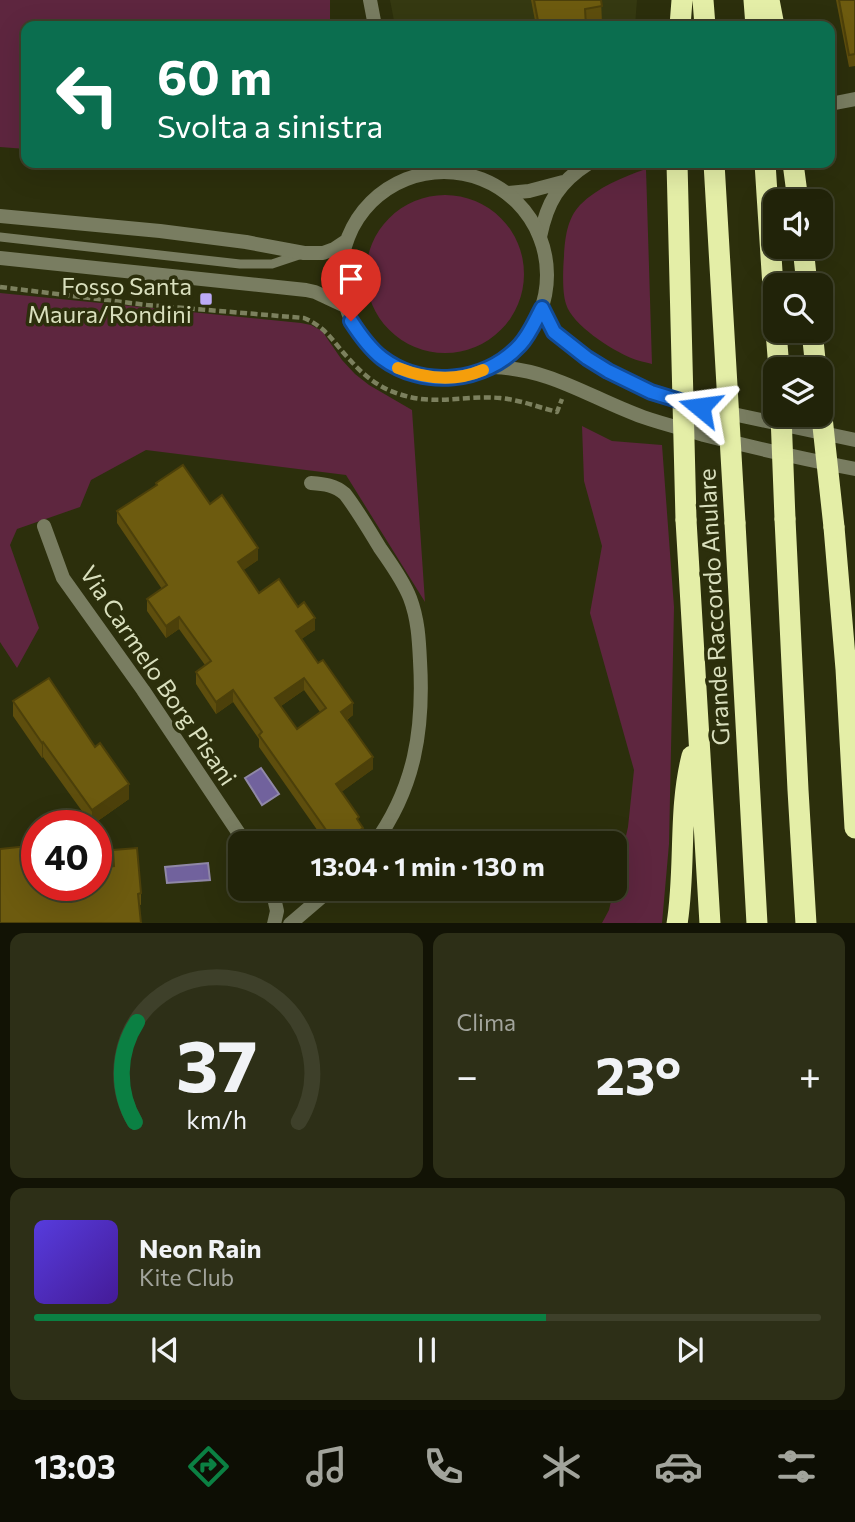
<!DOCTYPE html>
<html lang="it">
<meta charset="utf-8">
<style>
body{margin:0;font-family:Commissioner,sans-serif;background:#2d2f17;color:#f1f3f6;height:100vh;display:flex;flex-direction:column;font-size:26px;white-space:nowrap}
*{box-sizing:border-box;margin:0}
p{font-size:23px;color:#a2a49c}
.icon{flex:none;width:38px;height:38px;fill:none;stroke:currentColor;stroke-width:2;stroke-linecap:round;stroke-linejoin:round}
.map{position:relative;height:923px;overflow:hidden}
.drawer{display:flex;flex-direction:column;gap:10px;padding:10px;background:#121305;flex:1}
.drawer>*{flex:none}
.guide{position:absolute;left:21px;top:21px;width:814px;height:147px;border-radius:14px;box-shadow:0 7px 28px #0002,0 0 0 2px #3e402a;background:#0b6e4f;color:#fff;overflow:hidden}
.controls{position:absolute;left:763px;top:189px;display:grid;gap:14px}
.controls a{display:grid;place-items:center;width:70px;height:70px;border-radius:14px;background:#212309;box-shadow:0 7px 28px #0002,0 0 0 2px #3e402a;font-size:35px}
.speed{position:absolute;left:21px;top:810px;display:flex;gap:14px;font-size:35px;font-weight:700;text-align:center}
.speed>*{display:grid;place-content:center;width:91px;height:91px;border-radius:50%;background:#212309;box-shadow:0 7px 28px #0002,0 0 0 2px #3e402a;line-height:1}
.speed .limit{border:10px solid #d22;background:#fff;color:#111}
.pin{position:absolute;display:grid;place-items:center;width:60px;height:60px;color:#fff;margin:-72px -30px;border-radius:50% 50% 50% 0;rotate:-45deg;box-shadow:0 0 7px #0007}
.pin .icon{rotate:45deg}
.me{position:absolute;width:77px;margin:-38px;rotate:286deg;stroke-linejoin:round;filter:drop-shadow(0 0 5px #0008)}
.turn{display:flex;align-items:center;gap:24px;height:147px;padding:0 21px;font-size:32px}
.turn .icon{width:91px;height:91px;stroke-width:2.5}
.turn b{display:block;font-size:49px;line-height:60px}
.big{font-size:52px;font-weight:700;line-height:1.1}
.drawer .widget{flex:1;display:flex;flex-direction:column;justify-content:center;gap:10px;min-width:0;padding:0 24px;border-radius:14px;background:#2d2f17}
.drawer .dial{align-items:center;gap:0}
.dial svg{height:182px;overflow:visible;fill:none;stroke:#3e402a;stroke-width:7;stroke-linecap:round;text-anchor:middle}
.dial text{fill:#f1f3f6;stroke:none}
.song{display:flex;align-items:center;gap:21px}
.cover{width:84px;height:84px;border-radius:10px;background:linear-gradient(135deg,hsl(250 70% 55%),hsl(260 70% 35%))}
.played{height:7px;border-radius:4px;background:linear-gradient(90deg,#0b8043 65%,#3e402a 65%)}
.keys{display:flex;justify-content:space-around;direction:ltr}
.heat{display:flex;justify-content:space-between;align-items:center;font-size:38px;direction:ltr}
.drawer .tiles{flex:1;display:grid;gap:10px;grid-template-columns:1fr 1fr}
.widget:last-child{grid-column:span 2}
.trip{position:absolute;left:228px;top:831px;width:399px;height:70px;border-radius:14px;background:#212309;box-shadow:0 7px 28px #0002,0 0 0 2px #3e402a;font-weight:700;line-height:70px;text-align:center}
.dock{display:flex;height:112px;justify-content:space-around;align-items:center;background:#0d0e04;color:#a2a49c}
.dock .icon{width:49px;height:49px}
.dock .active{color:#0b8043}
.dock b{font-size:32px;color:#f1f3f6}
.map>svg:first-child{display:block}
</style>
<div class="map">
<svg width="855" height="924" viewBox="0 0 855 924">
<rect width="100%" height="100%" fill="#2c2f0c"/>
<path fill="#353911" d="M390,0h247l-2,26h-240z"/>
<path fill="#5e263f" d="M0,0h330v26h-304v123l-26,-2z
M646,169l6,195c-6,-2 -14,-3 -21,-6 -19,-8 -59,-33 -65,-54 -4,-12 -3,-35 -2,-48 1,-18 3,-37 16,-51 18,-18 43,-28 66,-36z
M366 274a79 79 0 1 1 158 0a79 79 0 1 1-158 0Z
M0,293l301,30 10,2 11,6 20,29 13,14 14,11 43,25 13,192 -79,-127 -200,-25 -55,30 -11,27 -63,22 -7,16 29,83 -22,40 -17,-26z
M582,426l30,15 50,4 12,162 -5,237 -7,79h-60l7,-13 19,-83 6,-57 -44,-157 12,-67 -18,-65z"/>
<path fill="#71629d" stroke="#9088a7" stroke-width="2" d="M261,768l18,26 -17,11 -17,-27z
M208,863l2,17 -43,3 -2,-16z"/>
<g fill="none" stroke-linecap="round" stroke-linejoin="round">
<path stroke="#7c805e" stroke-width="4.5" stroke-dasharray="7 3.5" stroke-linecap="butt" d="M0,287l147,18 157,13c24,10 30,26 47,43 13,15 29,27 48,33 35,12 66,1 101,4 20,2 38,9 57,14l5,-13"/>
<path stroke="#797d61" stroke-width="9" d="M0,237l240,27h32l30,-10"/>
<path stroke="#797d61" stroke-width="14" d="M830,104l25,-5
M507,193l22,-2 34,-9
M540,237c7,-35 19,-55 49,-74
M311,483c13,1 24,2 34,11 13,17 24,36 35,54 11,16 23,32 30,50 8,21 9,42 10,63 4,68 -5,127 -46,183
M44,526l19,52 80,112 103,154
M272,889l5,22 -3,13
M290,924l41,-35"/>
<path stroke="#797d61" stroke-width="14" d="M370,0l5,26
M341 275a103 103 0 1 1 206 0a103 103 0 1 1-206 0Z
M0,216l160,15 86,11 58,11h19l11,-4 12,-8
M0,258l306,32 9,2 30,14
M542,308l12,24 16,14 38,25 43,21 49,15 155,33
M493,367c59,2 97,31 150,50 20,7 41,12 61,18 50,13 100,24 151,34"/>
<path stroke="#e4eea7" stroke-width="21" d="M703,0l2,26
M754,0l2,26
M769,0l5,26
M680,26l2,-26
M765,163l10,155
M793,163l5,38
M803,247l4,38
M776,331l3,38
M812,331l4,38
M785,519l13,271 8,134
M686,520l24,404
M735,523l22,401
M834,527l12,142 9,159
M677,924c9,-56 1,-113 15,-168"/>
<path stroke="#e4eea7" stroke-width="21" d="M677,163l9,357
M714,163l21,360
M821,408l13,119
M781,415l4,104"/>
</g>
<path fill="#5e4e0d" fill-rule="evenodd" d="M531,0h70l1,23 -16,3h-50z
M836,0h19v66l-6,1z
M156,483l54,21 48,56 -15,10 16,23 56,37 -14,9 52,76 -6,5 26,49 -32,23 18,31 4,17 -6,4h-30l-68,-97v-8l-26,-37 -17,12 -20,-30v-12l9,-7 -26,-36 -13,9 -19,-27v-12l15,-10 -45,-66v-12l39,-25zM304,690l16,22 -23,17 -16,-23z
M13,701l116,98 -37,26 -49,-68 -1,1 -29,-42z
M113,850l28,43v12l-104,-19 76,-20z"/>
<path fill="#4c400a" d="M258,548v12l-20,14v-12z
M179,617v12l-13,9v-12z
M315,618v12l-19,13v-12z
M304,678v12l-29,20v-12z
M233,690v12l-17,12v-12z
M353,703v12l-12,9v-12z
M43,742v15l-1,1v-15z
M373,757v12l-37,27v-12z
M129,784v15l-37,26v-15z
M363,828v12l-6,4h-13v-3z
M338,832v12h-7v-7z"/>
<path fill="#6d5b0f" stroke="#4c400a" stroke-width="2" fill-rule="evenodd" d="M534,0h67l1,6 -17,3 1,17h-47z
M839,0h16v54l-6,1z
M183,465l27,39 12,-9 36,53 -20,14 21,31 20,-14 19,28 6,-5 11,16 -19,13 22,32 5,-3 30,43 -12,9 32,45 -37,27 23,33 -2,2 6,9 -19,13 -6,-9 -7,5 -72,-102 3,-3 -29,-42 -17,12 -20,-30 15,-11 -32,-44 -13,9 -19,-27 20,-14 -50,-74 40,-26 -1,-2zM304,678l22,30 -29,21 -22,-31z
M49,678l46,69 5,-4 29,41 -37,26 -49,-68 -1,1 -29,-42z
M37,845v41h59v-18l18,-2 -1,-16 24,-2 4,45 -3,1 3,29h-141v-74z"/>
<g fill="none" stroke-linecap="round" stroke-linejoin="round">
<defs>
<path id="route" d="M351,321c9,14 18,27 31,37 41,31 103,25 138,-13 10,-11 15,-24 22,-37l12,24 33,26 21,13 43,21 49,15"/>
</defs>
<use href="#route" stroke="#114b97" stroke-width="18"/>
<use href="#route" stroke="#1a73e8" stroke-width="12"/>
<path stroke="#f59e0b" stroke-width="12" d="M398,368c28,11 57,14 85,2"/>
</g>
<rect fill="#bcaaf6" stroke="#2c2f0c" stroke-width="2.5" x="199" y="292" width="14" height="14" rx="3.5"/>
<g text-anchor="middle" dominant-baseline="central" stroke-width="7" stroke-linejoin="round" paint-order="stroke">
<g font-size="24" fill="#d9dfbd" stroke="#2c2f0c" text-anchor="end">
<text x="192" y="285">Fosso Santa<tspan x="192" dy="28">Maura/Rondini</tspan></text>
</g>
<g font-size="24" fill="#d9dfbd" stroke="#2c2f0c">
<text transform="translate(713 607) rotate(-93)">Grande Raccordo Anulare</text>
<text transform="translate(159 675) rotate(56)">Via Carmelo Borg Pisani</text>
</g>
</g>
</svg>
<div class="controls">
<a><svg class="icon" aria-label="sound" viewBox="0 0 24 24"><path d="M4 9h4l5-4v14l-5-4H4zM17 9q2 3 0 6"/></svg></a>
<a><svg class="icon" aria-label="search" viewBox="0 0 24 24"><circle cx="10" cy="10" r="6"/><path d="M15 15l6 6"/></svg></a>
<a><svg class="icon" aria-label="layers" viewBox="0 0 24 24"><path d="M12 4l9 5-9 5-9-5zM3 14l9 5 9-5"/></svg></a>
</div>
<div class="speed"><div class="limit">40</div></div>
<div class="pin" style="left:351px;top:321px;background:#d93025"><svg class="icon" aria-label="arrive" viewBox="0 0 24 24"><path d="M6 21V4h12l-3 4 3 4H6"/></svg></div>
<svg class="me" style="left:700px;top:407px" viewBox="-20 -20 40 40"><path d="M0-17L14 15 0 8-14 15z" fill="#1a73e8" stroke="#fff" stroke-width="4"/></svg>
<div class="trip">13:04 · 1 min · 130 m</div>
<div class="guide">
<div class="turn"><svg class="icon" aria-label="left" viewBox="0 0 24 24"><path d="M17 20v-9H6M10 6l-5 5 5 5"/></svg><div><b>60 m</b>Svolta a sinistra</div></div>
</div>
</div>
<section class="drawer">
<div class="tiles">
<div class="widget dial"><svg viewBox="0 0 100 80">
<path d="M14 69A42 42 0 1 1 86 69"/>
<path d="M14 69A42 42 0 0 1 15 25" stroke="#0b8043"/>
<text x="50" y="56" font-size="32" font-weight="700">37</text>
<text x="50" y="72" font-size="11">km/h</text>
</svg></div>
<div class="widget"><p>Clima</p>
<div class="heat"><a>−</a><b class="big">23°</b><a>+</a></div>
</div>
<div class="widget">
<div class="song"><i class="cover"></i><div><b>Neon Rain</b><p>Kite Club</p></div></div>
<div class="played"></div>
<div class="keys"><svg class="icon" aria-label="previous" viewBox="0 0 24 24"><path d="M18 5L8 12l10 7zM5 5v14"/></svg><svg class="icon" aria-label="pause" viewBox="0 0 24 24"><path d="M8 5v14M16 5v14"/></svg><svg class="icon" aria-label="next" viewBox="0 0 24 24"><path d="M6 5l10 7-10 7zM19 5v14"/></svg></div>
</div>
</div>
</section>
<nav class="dock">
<b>13:03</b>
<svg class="icon active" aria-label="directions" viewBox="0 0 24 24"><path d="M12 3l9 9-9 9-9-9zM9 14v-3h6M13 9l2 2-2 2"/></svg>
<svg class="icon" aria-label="music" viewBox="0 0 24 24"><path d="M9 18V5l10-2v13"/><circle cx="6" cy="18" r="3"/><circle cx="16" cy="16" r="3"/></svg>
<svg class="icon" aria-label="phone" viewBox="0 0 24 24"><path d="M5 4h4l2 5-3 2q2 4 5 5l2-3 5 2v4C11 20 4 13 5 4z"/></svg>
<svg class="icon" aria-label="climate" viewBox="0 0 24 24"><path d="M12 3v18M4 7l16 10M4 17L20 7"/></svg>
<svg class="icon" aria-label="car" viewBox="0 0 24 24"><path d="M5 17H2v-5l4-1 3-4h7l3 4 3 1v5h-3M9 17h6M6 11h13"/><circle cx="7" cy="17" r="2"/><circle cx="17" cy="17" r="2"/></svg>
<svg class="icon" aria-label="filters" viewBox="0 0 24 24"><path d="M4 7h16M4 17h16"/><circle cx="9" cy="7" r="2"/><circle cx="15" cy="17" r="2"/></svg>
</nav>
